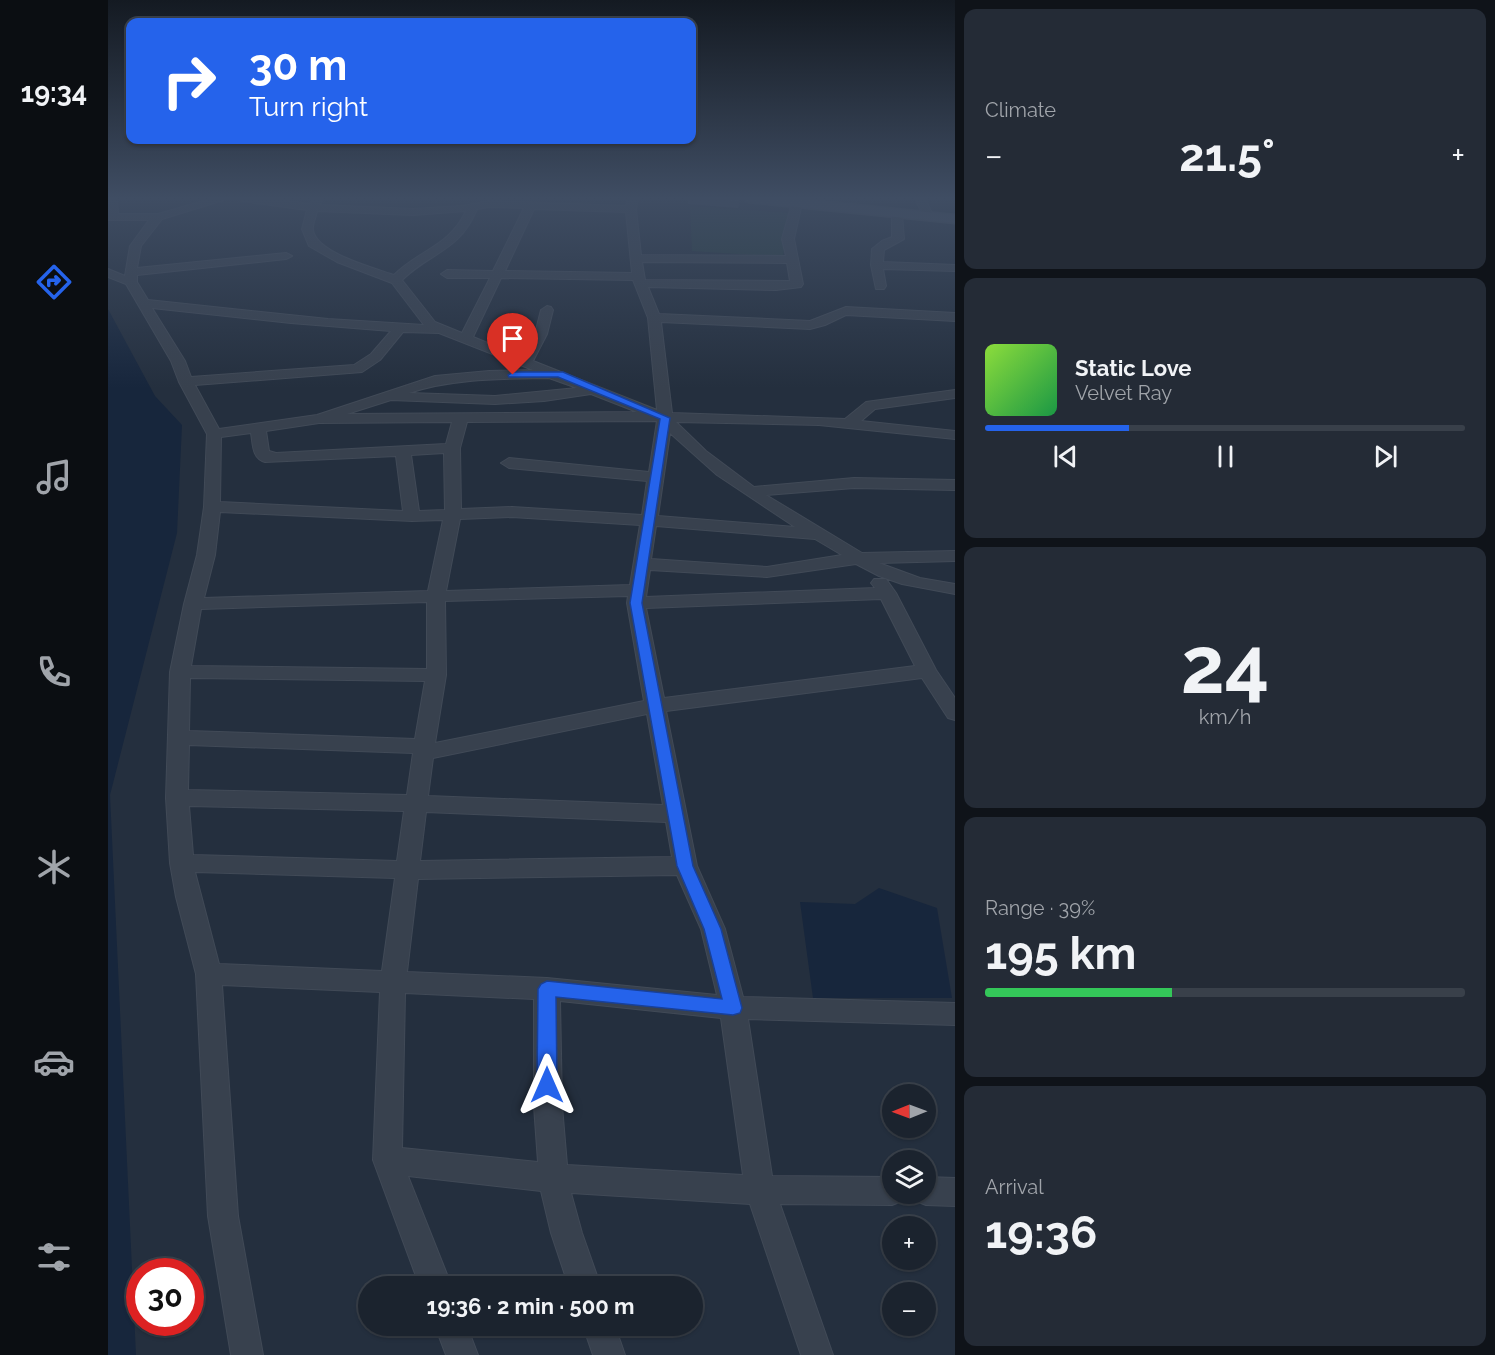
<!DOCTYPE html>
<meta charset="utf-8">
<style>
body{margin:0;font-family:Raleway,sans-serif;background:#242b36;color:#f1f3f6;height:100vh;display:flex;flex-direction:column;font-size:22px;white-space:nowrap}
*{box-sizing:border-box;margin:0}
p{font-size:20px;color:#a0a4aa}
.icon{flex:none;width:33px;height:33px;fill:none;stroke:currentColor;stroke-width:2;stroke-linecap:round;stroke-linejoin:round}
.map{position:relative;flex:1;overflow:hidden}
.drawer{display:flex;flex-direction:column;gap:9px;padding:9px;background:#0f1319;width:540px}
.drawer>*{flex:none}
.hud{position:absolute;left:18px;top:18px;width:570px;height:126px;border-radius:12px;box-shadow:0 2px 4px #0004,0 0 0 2px #39404a;background:#2563eb;color:#fff;overflow:hidden}
.needle{width:39px;rotate:269deg}
.controls{position:absolute;left:774px;top:1084px;display:grid;gap:12px}
.controls a{display:grid;place-items:center;width:54px;height:54px;border-radius:50%;background:#1b232e;box-shadow:0 2px 4px #0004,0 0 0 2px #39404a;font-size:30px}
.speed{position:absolute;left:18px;top:1258px;display:flex;gap:12px;font-size:30px;font-weight:700;text-align:center}
.speed>*{display:grid;place-content:center;width:78px;height:78px;border-radius:50%;background:#1b232e;box-shadow:0 2px 4px #0004,0 0 0 2px #39404a;line-height:1}
.speed .limit{border:9px solid #d22;background:#fff;color:#111}
.pin{position:absolute;display:grid;place-items:center;width:51px;height:51px;color:#fff;margin:-62px -26px;border-radius:50% 50% 50% 0;rotate:-45deg;box-shadow:0 0 6px #0007}
.pin .icon{rotate:45deg}
.me{position:absolute;width:66px;margin:-33px;rotate:0deg;stroke-linejoin:round;filter:drop-shadow(0 0 4px #0008)}
.turn{display:flex;align-items:center;gap:21px;height:126px;padding:0 24px;font-size:27px}
.turn .icon{width:78px;height:78px;stroke-width:2.5}
.turn b{display:block;font-size:42px;line-height:51px}
.big{font-size:45px;font-weight:700;line-height:1.1}
.drawer .tile{flex:1;display:flex;flex-direction:column;justify-content:center;gap:9px;min-width:0;padding:0 21px;border-radius:12px;background:#242b36}
.drawer .dial{align-items:center;gap:0}
.dial b{font-size:78px;line-height:1}
.song{display:flex;align-items:center;gap:18px}
.cover{width:72px;height:72px;border-radius:9px;background:linear-gradient(135deg,hsl(90 70% 55%),hsl(140 70% 35%))}
.played{height:6px;border-radius:3px;background:linear-gradient(90deg,#2563eb 30%,#39404a 30%)}
.keys{display:flex;justify-content:space-around;direction:ltr}
.heat{display:flex;justify-content:space-between;align-items:center;font-size:33px;direction:ltr}
.charge{height:9px;border-radius:4px;background:linear-gradient(90deg,#34c759 39%,#39404a 0)}
.trip{position:absolute;left:250px;top:1276px;width:345px;height:60px;border-radius:30px;background:#1b232e;box-shadow:0 2px 4px #0004,0 0 0 2px #39404a;font-weight:700;line-height:60px;text-align:center}
main{display:flex;flex:1;min-height:0}
.menu{display:flex;flex-direction:column;width:108px;justify-content:space-around;align-items:center;background:#0b0e12;color:#a0a4aa}
.menu .icon{width:42px;height:42px}
.menu .active{color:#2563eb}
.menu b{font-size:27px;color:#f1f3f6}
.map>svg:first-child{display:block}
</style>
<main>
<nav class="menu">
<b>19:34</b>
<svg class="icon active" aria-label="directions" viewBox="0 0 24 24"><path d="M12 3l9 9-9 9-9-9zM9 14v-3h6M13 9l2 2-2 2"/></svg>
<svg class="icon" aria-label="music" viewBox="0 0 24 24"><path d="M9 18V5l10-2v13"/><circle cx="6" cy="18" r="3"/><circle cx="16" cy="16" r="3"/></svg>
<svg class="icon" aria-label="phone" viewBox="0 0 24 24"><path d="M5 4h4l2 5-3 2q2 4 5 5l2-3 5 2v4C11 20 4 13 5 4z"/></svg>
<svg class="icon" aria-label="climate" viewBox="0 0 24 24"><path d="M12 3v18M4 7l16 10M4 17L20 7"/></svg>
<svg class="icon" aria-label="car" viewBox="0 0 24 24"><path d="M5 17H2v-5l4-1 3-4h7l3 4 3 1v5h-3M9 17h6M6 11h13"/><circle cx="7" cy="17" r="2"/><circle cx="17" cy="17" r="2"/></svg>
<svg class="icon" aria-label="filters" viewBox="0 0 24 24"><path d="M4 7h16M4 17h16"/><circle cx="9" cy="7" r="2"/><circle cx="15" cy="17" r="2"/></svg>
</nav>
<div class="map">
<svg width="847" height="1355" viewBox="0 0 847 1355">
<rect width="100%" height="100%" fill="#242f3e"/>
<path fill="#263c3f" d="M582,206l99,7 -6,44 -91,-6z"/>
<path fill="#17263c" d="M0,309l47,87 27,29 -5,108 -67,262 26,560h-28z
M771,888l58,20 15,90h-139l-13,-96 55,2z"/>
<g fill="none" stroke-linecap="round" stroke-linejoin="round">
<defs>
<path id="street" d="M0,198h9l1,16h40l56,-16h16l-68,21 -21,27 -4,22 149,-15 6,3 -6,3 -149,16v7l11,18 180,19 96,6 -32,-42 -55,-21 -28,-16 -7,-17 5,-19 -65,-9 -5,-3h26l47,6 3,-6h10l-3,7 93,4 49,-3 27,-5 137,5 2,-8h10l-2,11 5,46 145,1 -4,-17 10,-36 5,-3 5,3 -8,36 9,45 -2,3 -25,3 -128,-3 11,27 151,7 36,-14 109,6v8l-109,-6 -21,10 -15,4 -149,-7 11,91 173,6 21,-17 89,-12v8l-80,11 -14,12 94,10v8l-136,-14 -143,-3 30,29 48,36 100,-9 101,2v10l-101,-2 -88,7 96,58 93,-2v10l-76,2 41,15 35,6v10l-53,-10 -23,-8 -23,-12 -89,13 -117,-7 -4,27 229,-9 -4,-5 3,-4h12l10,14 40,77 19,28v22l-7,-2 -26,-40 -256,33 31,155 28,63 18,68 212,6v22l-207,-6 24,157 120,1v17h13l-3,7 -10,4 -112,-1 53,151h-32l-51,-151 -179,-11 11,40 19,54h-32l-18,-54 -10,-42 -133,-15 44,111h-32l-47,-127 7,-168 -158,-7 16,231 25,139h-32l-23,-139 -12,-242 -20,-77 -6,-34 -4,-65 4,-126 14,-68 13,-49 7,-48 3,-73 -28,-52 -8,-21 -45,-77 -18,-7v-8l17,7 5,-30 19,-26h-41zM381,207l35,1 -31,63 -46,-1 -6,4 6,4h43l-28,55 -27,-11 -33,-42c30,-29 57,-28 75,-71zM426,209l92,3 6,61 -127,-2zM209,211l96,4 53,-4c-16,35 -47,39 -72,64 -20,-7 -78,-22 -81,-45 -1,-5 3,-13 4,-19zM534,262l145,1 3,18 -145,-1zM393,278l132,2 15,38 9,92 -124,-49 14,-27 6,-24 -2,-3 -4,-1 -6,4 -6,24 -13,23 -49,-20zM44,308l139,15 100,8 -20,23 -17,11 -163,12 -6,-16zM295,332l36,1 94,37 -44,1 -54,5 -118,39 -98,14 -24,-44 167,-13 18,-12zM441,378l28,10 -82,8 -86,-3c45,-15 92,-14 140,-15zM483,394l46,18 -290,2 44,-14 104,4 49,-3zM549,421l-8,51 -140,-14 -8,5 8,5 138,13 -5,34 -130,-8 -51,2 -1,-61 7,-26zM344,422l-6,22 -170,9 -7,-2 -3,-20 53,-8zM143,433c2,12 1,25 14,29l131,-6 7,55 -183,-9 1,-65zM562,433l47,42 78,52 -137,-11zM336,453l1,57 -26,1 -8,-56zM112,512l192,9 31,-1 -15,71 -224,7 11,-43zM404,517l128,8 -10,60 -184,6 14,-72zM548,526l159,13 27,16 -75,12 -116,-8zM520,596l-1,7 17,98 -209,42 11,-68 -1,-74zM773,599l34,67 -251,32 -18,-90zM319,602v67l-236,-3 10,-57zM82,678l235,3 -10,58 -226,-8zM539,714l16,91 -235,-9 5,-38zM81,745l224,8 -6,42 -219,-5zM81,806l215,5 -7,50 -204,-6zM318,812l240,10 6,35 -252,4zM87,872l200,6 -13,93 -163,-7zM569,875l24,54 16,66 -170,-17 -140,-6 11,-93zM297,993l129,6v107l4,56 -136,-14zM452,1001l161,17 22,157 -176,-10 -5,-59z
M807,198h10l8,18 -1,2h-8z
M789,211l5,3 2,25 -20,11 -1,12 72,3v6l-72,-2 3,17 -2,3h-8l-5,-24 1,-16 10,-8 10,-4v-23z
M818,1177l29,1v28l-29,-1 -10,-4 -3,-7h13z
M327,1326h32l11,29h-32z
M475,1326h32l10,29h-32z"/>
<path id="secondary" d="M633,198h48l166,17v8l-207,-21z"/>
</defs>
<use href="#street" stroke="#414a57" stroke-width="2"/>
<use href="#secondary" stroke="#414a57" stroke-width="3"/>
<use href="#street" fill="#38414e" fill-rule="evenodd"/>
<use href="#secondary" fill="#465061" fill-rule="evenodd"/>
</g>
<path fill="#3f4b5c" d="M580,198h53v3l-3,7 -50,-4z"/>
<path fill="#2f3b4b" d="M632,198h1v3l-3,7z"/>
<path fill="#4b5868" stroke="#5c6777" stroke-width="1.5" d="M598,198h34l-2,2z"/>
<linearGradient id="sky" x2="0" y2="1"><stop stop-color="#141a22"/><stop offset="0.51" stop-color="#3f4d63"/><stop offset="1" stop-color="#3f4d63" stop-opacity="0"/></linearGradient>
<rect width="847" height="388" fill="url(#sky)"/>
<path fill="#2563eb" stroke="#184099" stroke-width="1.5" d="M405,372h50l107,46 -28,185 51,263 28,63 21,79 -2,5 -7,2 -177,-18 1,88 -3,6 -7,3 -7,-3 -3,-6 1,-96 3,-5 6,-3 175,18 -18,-70 -27,-63 -47,-263 30,-184 -102,-42h-49l-1,-2z"/>
</svg>
<div class="controls">
<a><svg class="needle" viewBox="-14 -14 28 28"><path d="M0-13l5 13h-10z" fill="#e53935"/><path d="M0 13l5-13h-10z" fill="#a0a4aa"/></svg></a>
<a><svg class="icon" aria-label="layers" viewBox="0 0 24 24"><path d="M12 4l9 5-9 5-9-5zM3 14l9 5 9-5"/></svg></a>
<a>+</a>
<a>−</a>
</div>
<div class="speed"><div class="limit">30</div></div>
<div class="pin" style="left:405px;top:375px;background:#d93025"><svg class="icon" aria-label="arrive" viewBox="0 0 24 24"><path d="M6 21V4h12l-3 4 3 4H6"/></svg></div>
<svg class="me" style="left:439px;top:1085px" viewBox="-20 -20 40 40"><path d="M0-17L14 15 0 8-14 15z" fill="#2563eb" stroke="#fff" stroke-width="4"/></svg>
<div class="trip">19:36 · 2 min · 500 m</div>
<div class="hud">
<div class="turn"><svg class="icon" aria-label="right" viewBox="0 0 24 24"><path d="M7 20v-9h11M14 6l5 5-5 5"/></svg><div><b>30 m</b>Turn right</div></div>
</div>
</div>
<section class="drawer">
<div class="tile"><p>Climate</p>
<div class="heat"><a>−</a><b class="big">21.5°</b><a>+</a></div>
</div>
<div class="tile">
<div class="song"><i class="cover"></i><div><b>Static Love</b><p>Velvet Ray</p></div></div>
<div class="played"></div>
<div class="keys"><svg class="icon" aria-label="previous" viewBox="0 0 24 24"><path d="M18 5L8 12l10 7zM5 5v14"/></svg><svg class="icon" aria-label="pause" viewBox="0 0 24 24"><path d="M8 5v14M16 5v14"/></svg><svg class="icon" aria-label="next" viewBox="0 0 24 24"><path d="M6 5l10 7-10 7zM19 5v14"/></svg></div>
</div>
<div class="tile dial"><b>24</b><p>km/h</p></div>
<div class="tile"><p>Range · 39%</p><b class="big">195 km</b><div class="charge"></div></div>
<div class="tile"><p>Arrival</p><b class="big">19:36</b></div>
</section>
</main>
